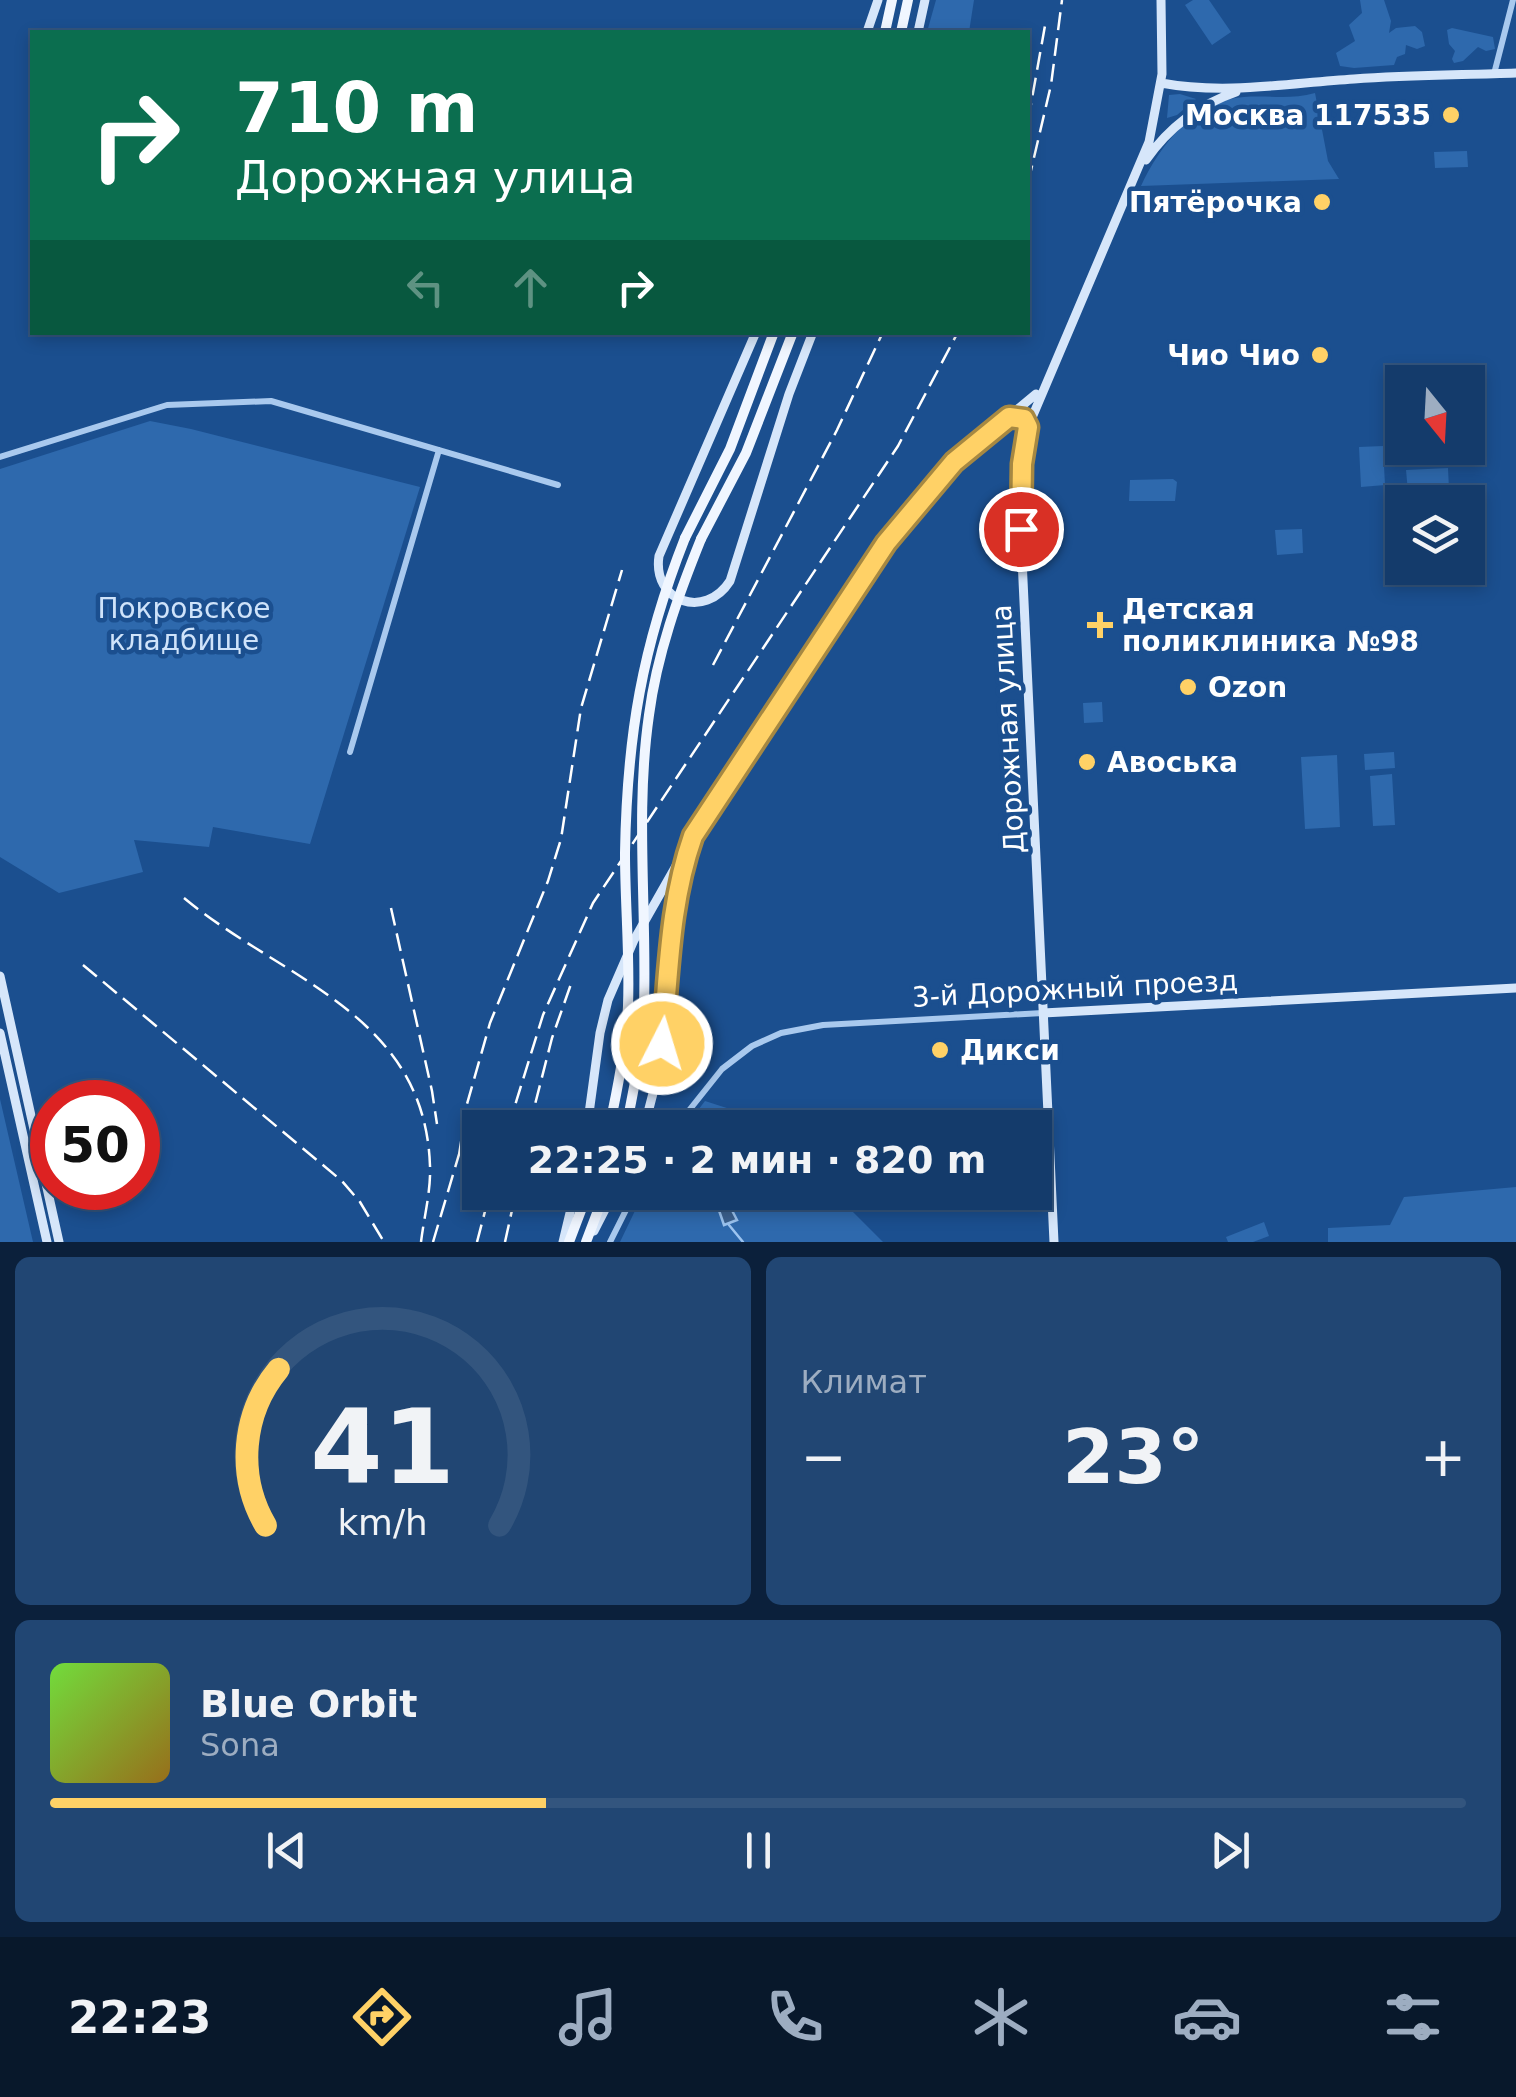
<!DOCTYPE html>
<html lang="ru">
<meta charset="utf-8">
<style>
body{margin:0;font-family:"DejaVu Sans",sans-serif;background:#214673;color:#f1f3f6;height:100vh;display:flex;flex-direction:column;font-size:38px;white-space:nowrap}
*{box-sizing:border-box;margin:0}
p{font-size:32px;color:#9dadc1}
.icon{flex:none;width:55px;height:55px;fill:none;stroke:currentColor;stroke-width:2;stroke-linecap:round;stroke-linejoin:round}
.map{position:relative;height:1242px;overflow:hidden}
.drawer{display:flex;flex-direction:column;gap:15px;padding:15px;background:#0b203b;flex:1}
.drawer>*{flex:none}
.guide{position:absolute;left:30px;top:30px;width:1000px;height:305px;border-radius:0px;box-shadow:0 5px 15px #0003,0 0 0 2px #33557e;background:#0b6e4f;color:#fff;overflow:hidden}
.needle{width:65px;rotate:162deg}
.fabs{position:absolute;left:1385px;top:365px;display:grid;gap:20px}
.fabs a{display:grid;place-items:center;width:100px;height:100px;border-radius:0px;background:#143b6b;box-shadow:0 5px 15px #0003,0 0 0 2px #33557e;font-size:50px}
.speed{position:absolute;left:30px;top:1080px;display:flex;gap:20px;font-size:50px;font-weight:700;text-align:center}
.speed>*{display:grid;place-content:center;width:130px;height:130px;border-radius:50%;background:#143b6b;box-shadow:0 5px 15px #0003,0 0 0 2px #33557e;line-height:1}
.speed .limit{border:15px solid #d22;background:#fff;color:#111}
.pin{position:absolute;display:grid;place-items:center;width:85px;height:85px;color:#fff;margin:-42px;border:5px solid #fff;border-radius:50%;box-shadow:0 2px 10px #0007}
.me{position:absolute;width:110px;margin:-55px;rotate:5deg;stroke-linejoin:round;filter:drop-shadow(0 0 8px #0008)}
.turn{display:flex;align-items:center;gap:35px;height:210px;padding:0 40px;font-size:45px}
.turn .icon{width:130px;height:130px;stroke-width:2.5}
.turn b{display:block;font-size:70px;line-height:85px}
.lanes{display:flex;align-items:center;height:95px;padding:0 40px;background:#0003;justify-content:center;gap:50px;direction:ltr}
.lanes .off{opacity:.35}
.big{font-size:75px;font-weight:700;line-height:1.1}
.drawer .tile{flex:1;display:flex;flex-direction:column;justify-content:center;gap:15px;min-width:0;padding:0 35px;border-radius:15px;background:#214673}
.drawer .dial{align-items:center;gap:0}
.dial svg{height:260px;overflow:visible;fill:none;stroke:#33557e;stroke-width:7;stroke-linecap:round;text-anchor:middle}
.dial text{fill:#f1f3f6;stroke:none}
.song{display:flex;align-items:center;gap:30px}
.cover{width:120px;height:120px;border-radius:15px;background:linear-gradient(135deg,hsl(100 70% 55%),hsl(40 70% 35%))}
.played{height:10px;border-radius:5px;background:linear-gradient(90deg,#ffd166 35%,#33557e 35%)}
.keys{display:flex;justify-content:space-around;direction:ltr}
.heat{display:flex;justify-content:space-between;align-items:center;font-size:55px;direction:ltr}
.drawer .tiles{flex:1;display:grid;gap:15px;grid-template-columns:1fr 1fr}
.tile:last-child{grid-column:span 2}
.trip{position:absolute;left:462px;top:1110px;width:590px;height:100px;border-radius:0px;background:#143b6b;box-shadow:0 5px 15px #0003,0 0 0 2px #33557e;font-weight:700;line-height:100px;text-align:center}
.dock{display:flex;height:160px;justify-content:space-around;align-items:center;background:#08182b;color:#9dadc1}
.dock .icon{width:70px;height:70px}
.dock .selected{color:#ffd166}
.dock b{font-size:45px;color:#f1f3f6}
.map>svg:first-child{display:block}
</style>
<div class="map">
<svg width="1516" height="1242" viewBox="0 0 1516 1242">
<rect width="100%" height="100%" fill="#1b4f8f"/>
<path fill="#2e69ad" d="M936,0h38l-5,32h-42z
M1193,0h16l22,32 -19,13 -27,-40z
M1360,0h24l7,21 -2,12 7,-5 19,-2 7,6 3,14 -8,3 -11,-4 -1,9 -8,3 -3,8 -40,3 -14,-2 -4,-13 19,-12 -6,-16 13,-12z
M1452,28l41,9 2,12 -9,2 -8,-4 -15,14 -9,2 -2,-4 3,-8 -6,-7 -2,-14z
M1315,93l13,68 11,18 -198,7c19,-41 54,-86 103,-89 24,-2 46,3 71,-4z
M1180,94l16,5 -19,16 -10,3 2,-23z
M1467,151l1,16 -33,1 -1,-16z
M150,421l41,8 229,58 -110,357 -97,-17 -4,20 -75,-7 9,32 -84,21 -59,-36v-388z
M1383,446l2,39 -24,2 -2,-40z
M1448,468l1,21 -41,3 -2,-22z
M1173,479l4,3 -2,19h-46l1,-21z
M1302,529l1,24 -26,2 -2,-25z
M1102,702l1,20 -19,1 -1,-20z
M1394,752l1,16 -30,2 -1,-16z
M1337,755l3,72 -35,2 -4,-72z
M1392,774l3,51 -22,1 -3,-50z
M0,1099l33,143h-33z
M705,1101l56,18 8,8h-84z
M1516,1187v55h-188v-14l62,-3 14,-28z
M644,1192l190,1 49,49h-263z
M1264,1222l5,14 -16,6h-25l-2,-5z"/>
<path fill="#3c6290" stroke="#9cc4f0" stroke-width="2.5" d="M713,1193h10l14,27 -13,5z"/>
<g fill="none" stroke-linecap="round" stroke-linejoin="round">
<path stroke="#9cc4f0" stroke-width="2.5" d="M729,1225l14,17"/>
<path stroke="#a9c9ee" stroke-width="6" d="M1494,74l19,-74
M0,457l167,-52 104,-4 287,84
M350,752l89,-302
M675,1128l47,-59 30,-23 29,-13 42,-8 220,-12
M610,1242l25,-50"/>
<path stroke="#d6e6fa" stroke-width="9" d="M867,32l11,-32
M918,32l7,-32
M1161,83c64,12 128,0 193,-4 54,-4 108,-4 162,-6
M1146,160c23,-33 52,-55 90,-68
M756,332l-97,224c-7,46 46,64 71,25l59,-187 24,-62
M0,976l59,266
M1043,1013l473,-25
M0,1033l47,209
M587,1128l13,-95 8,-33 26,-60 59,-104 193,-293 68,-81 82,-68
M644,1128l15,-58 11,-136 14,-72
M594,1231l20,-39
M563,1242l12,-50
M1054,1242l-32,-683 -2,-59 8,-73 121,-285 13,-68 -1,-74"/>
<path stroke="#f0f6ff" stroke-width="10" d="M885,32l7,-32
M901,32l7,-32
M685,538l45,-89 44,-117
M701,539l45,-86 47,-121
M569,1242l19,-50
M586,1242l19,-50"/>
<path stroke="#fff" stroke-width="2.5" stroke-dasharray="18 8" stroke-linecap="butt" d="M1028,121l18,-101
M1028,183l23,-98 11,-85
M713,665l124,-235 46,-98
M184,898c99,82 241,116 246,268 1,25 -6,51 -9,76
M391,908l41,183 5,33
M83,965l259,216 18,21 24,40
M508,1128l35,-113 50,-112 305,-457 60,-114
M529,1128l23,-90 19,-54
M459,1155l8,-51 23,-81 58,-142 13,-42 20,-131 41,-138
M433,1242l30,-101
M477,1242l13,-50
M505,1242l11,-50"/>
<path stroke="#f0f6ff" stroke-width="10" d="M609,1128c9,-40 17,-81 19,-122 2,-51 -3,-102 -3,-153 2,-117 17,-206 60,-315
M626,1128c8,-41 17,-81 18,-122 3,-97 -9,-194 5,-291 8,-61 29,-119 52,-176"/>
</g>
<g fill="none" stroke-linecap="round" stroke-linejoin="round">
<defs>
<path id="route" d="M662,1044c7,-71 7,-140 31,-208l193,-293 68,-81 55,-45 15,2 4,8 -6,37 -1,65"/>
</defs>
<use href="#route" stroke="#a68842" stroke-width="25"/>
<use href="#route" stroke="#ffd166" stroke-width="18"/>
</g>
<g fill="#ffd166" stroke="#1b4f8f" stroke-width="4">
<circle cx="1451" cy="115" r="10"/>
<circle cx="1322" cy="202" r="10"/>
<circle cx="1320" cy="355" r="10"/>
<path d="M1095 610h10v10h10v10h-10v10h-10v-10h-10v-10h10z"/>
<circle cx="1188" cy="687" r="10"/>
<circle cx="1087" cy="762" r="10"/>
<circle cx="940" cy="1050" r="10"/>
</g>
<g text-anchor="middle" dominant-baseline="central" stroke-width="9" stroke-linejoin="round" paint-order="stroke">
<g font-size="28" font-weight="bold" fill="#fff" stroke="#1b4f8f" text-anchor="start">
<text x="1431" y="115" text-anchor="end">Москва 117535</text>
<text x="1302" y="202" text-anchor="end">Пятёрочка</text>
<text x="1300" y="355" text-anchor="end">Чио Чио</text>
<text x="1122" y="609">Детская<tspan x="1122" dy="32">поликлиника №98</tspan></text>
<text x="1208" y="687">Ozon</text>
<text x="1107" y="762">Авоська</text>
<text x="960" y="1050">Дикси</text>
</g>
<g font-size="28" fill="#cfe3fa" stroke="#1b4f8f">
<text x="184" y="608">Покровское<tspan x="184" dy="32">кладбище</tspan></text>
</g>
<g font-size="28" fill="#fff" stroke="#1b4f8f">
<text transform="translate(1008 729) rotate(-93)">Дорожная улица</text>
<text transform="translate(1075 989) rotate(-3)">3-й Дорожный проезд</text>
</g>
</g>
</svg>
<div class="fabs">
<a><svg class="needle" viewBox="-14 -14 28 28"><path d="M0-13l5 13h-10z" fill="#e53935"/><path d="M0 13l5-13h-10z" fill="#9dadc1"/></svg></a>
<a><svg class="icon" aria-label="layers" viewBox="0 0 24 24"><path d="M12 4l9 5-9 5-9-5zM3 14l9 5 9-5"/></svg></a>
</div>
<div class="speed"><div class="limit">50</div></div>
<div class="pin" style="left:1021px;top:529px;background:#d93025"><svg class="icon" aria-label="arrive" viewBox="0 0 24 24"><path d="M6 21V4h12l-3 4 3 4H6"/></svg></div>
<svg class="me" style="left:662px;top:1044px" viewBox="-20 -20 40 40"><circle r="17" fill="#ffd166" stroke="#fff" stroke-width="3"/><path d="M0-11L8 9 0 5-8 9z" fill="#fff"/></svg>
<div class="trip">22:25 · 2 мин · 820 m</div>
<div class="guide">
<div class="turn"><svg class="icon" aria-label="right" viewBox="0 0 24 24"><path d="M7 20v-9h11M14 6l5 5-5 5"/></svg><div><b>710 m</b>Дорожная улица</div></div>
<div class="lanes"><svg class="icon off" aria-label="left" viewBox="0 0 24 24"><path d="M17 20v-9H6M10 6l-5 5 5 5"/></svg><svg class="icon off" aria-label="ahead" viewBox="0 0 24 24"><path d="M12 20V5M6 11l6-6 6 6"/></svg><svg class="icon" aria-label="right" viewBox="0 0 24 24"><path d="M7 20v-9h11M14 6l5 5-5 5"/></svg></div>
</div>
</div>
<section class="drawer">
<div class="tiles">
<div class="tile dial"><svg viewBox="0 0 100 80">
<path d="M14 69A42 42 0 1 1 86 69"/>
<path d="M14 69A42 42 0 0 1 18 21" stroke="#ffd166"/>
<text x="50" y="56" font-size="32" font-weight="700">41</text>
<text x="50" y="72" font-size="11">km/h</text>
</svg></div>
<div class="tile"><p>Климат</p>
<div class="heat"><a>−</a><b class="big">23°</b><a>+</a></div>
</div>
<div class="tile">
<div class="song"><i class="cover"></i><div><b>Blue Orbit</b><p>Sona</p></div></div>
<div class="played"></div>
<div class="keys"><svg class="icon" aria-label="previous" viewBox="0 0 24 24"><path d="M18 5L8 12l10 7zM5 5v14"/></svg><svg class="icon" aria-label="pause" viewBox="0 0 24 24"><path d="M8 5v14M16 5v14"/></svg><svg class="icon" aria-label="next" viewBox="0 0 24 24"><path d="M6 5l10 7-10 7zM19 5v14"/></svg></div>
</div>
</div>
</section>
<nav class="dock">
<b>22:23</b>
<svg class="icon selected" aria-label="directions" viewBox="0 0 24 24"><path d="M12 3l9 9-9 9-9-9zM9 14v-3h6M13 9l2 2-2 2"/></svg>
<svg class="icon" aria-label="music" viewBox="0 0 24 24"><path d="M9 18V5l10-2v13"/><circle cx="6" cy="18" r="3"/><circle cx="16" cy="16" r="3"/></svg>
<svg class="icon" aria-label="phone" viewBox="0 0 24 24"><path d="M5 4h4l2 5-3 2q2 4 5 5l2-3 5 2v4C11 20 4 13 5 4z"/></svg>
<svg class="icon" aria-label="climate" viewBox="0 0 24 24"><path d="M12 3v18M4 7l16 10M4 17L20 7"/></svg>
<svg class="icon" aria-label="car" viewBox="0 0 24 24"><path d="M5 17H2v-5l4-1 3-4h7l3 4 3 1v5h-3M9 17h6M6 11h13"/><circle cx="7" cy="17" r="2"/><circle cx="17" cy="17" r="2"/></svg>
<svg class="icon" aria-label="filters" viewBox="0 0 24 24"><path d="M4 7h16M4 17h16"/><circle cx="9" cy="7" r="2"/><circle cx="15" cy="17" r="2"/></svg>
</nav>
